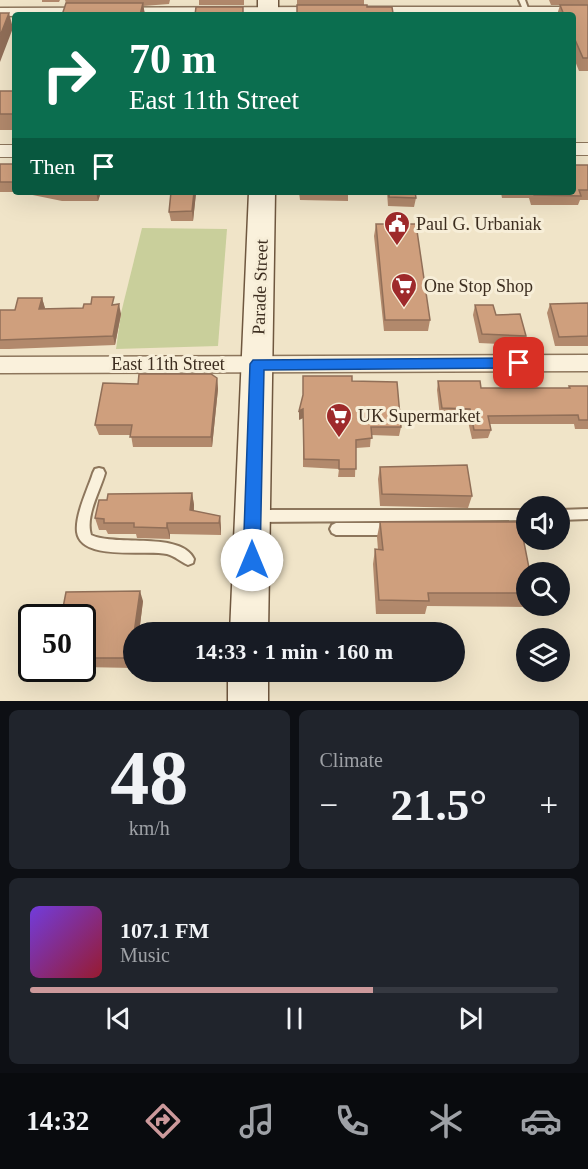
<!DOCTYPE html>
<meta charset="utf-8">
<style>
body{margin:0;font-family:Georgia,serif;background:#20242c;color:#f1f3f6;height:100vh;display:flex;flex-direction:column;font-size:22px;white-space:nowrap}
*{box-sizing:border-box;margin:0}
p{font-size:20px;color:#9ea1a6}
.icon{flex:none;width:33px;height:33px;fill:none;stroke:currentColor;stroke-width:2;stroke-linecap:round;stroke-linejoin:round}
.map{position:relative;height:701px;overflow:hidden}
.panel{display:flex;flex-direction:column;gap:9px;padding:9px;background:#0d0f14;flex:1}
.panel>*{flex:none}
.banner{position:absolute;left:12px;top:12px;width:564px;height:183px;border-radius:6px;box-shadow:0 6px 24px #0002;background:#0b6e4f;color:#fff;overflow:hidden}
.buttons{position:absolute;left:516px;top:496px;display:grid;gap:12px}
.buttons a{display:grid;place-items:center;width:54px;height:54px;border-radius:50%;background:#171b24;box-shadow:0 6px 24px #0002;font-size:30px}
.speed{position:absolute;left:18px;top:604px;display:flex;gap:12px;font-size:30px;font-weight:700;text-align:center}
.speed>*{display:grid;place-content:center;width:78px;height:78px;border-radius:50%;background:#171b24;box-shadow:0 6px 24px #0002;line-height:1}
.speed .limit{border:3px solid #111;border-radius:9px;background:#fff;color:#111}
.pin{position:absolute;display:grid;place-items:center;width:51px;height:51px;color:#fff;margin:-26px;border-radius:12px;box-shadow:0 3px 9px #0006}
.me{position:absolute;width:66px;margin:-33px;rotate:0deg;stroke-linejoin:round;filter:drop-shadow(0 0 4px #0008)}
.turn{display:flex;align-items:center;gap:21px;height:126px;padding:0 18px;font-size:27px}
.turn .icon{width:78px;height:78px;stroke-width:2.5}
.turn b{display:block;font-size:42px;line-height:51px}
.then{display:flex;align-items:center;height:57px;padding:0 18px;background:#0003;gap:12px;font-size:22px}
.big{font-size:45px;font-weight:600;line-height:1.1}
.panel .widget{flex:1;display:flex;flex-direction:column;justify-content:center;gap:9px;min-width:0;padding:0 21px;border-radius:9px;background:#20242c}
.panel .dial{align-items:center;gap:0}
.dial b{font-size:78px;line-height:1}
.song{display:flex;align-items:center;gap:18px}
.cover{width:72px;height:72px;border-radius:9px;background:linear-gradient(135deg,hsl(260 70% 55%),hsl(350 70% 35%))}
.played{height:6px;border-radius:3px;background:linear-gradient(90deg,#cc999b 65%,#363941 65%)}
.keys{display:flex;justify-content:space-around;direction:ltr}
.heat{display:flex;justify-content:space-between;align-items:center;font-size:33px;direction:ltr}
.panel .tiles{flex:1;display:grid;gap:9px;grid-template-columns:1fr 1fr}
.widget:last-child{grid-column:span 2}
.trip{position:absolute;left:123px;top:622px;width:342px;height:60px;border-radius:30px;background:#171b24;box-shadow:0 6px 24px #0002;font-weight:600;line-height:60px;text-align:center}
.menu{display:flex;height:96px;justify-content:space-around;align-items:center;background:#090b0e;color:#9ea1a6}
.menu .icon{width:42px;height:42px}
.menu .current{color:#cc999b}
.menu b{font-size:27px;color:#f1f3f6}
.map>svg:first-child{display:block}
</style>
<div class="map">
<svg width="588" height="701" viewBox="0 0 588 701">
<rect width="100%" height="100%" fill="#f0e4c8"/>
<path fill="#c9cf9b" d="M142,228l85,1 -9,117 -102,3 5,-36z"/>
<g fill="none" stroke-linecap="round" stroke-linejoin="round">
<defs>
<path id="service" d="M519,0h6l4,11 -1,1h-4z
M99,468l4,1 2,4c-5,18 -20,43 -14,62 26,12 90,-4 103,24l-1,4 -5,2c-7,-3 -13,-9 -21,-11 -20,-5 -86,8 -90,-22 -2,-17 11,-43 16,-59l2,-4z
M588,509v10l-28,1v-10z
M255,510h271v10l-271,2 -4,-2 -2,-4 2,-4z
M336,523h55l4,2 2,4 -2,4 -4,2h-55l-4,-2 -2,-4 2,-4z"/>
<path id="minor" d="M326,7l5,1 2,3 -2,3 -331,2v-8z
M364,7h224v8l-229,-1 -2,-3 2,-3z
M588,355v16l-588,2v-16z"/>
<path id="tertiary" d="M573,143h15v12h-15z
M0,145h15v12h-15z"/>
<path id="secondary" d="M258,0h20v15h-20z
M249,192h26l-7,441h-38z
M228,672h40v29h-40z"/>
</defs>
<use href="#service" stroke="#8d765c" stroke-width="4"/>
<use href="#minor" stroke="#8d765c" stroke-width="3"/>
<use href="#tertiary" stroke="#8d765c" stroke-width="2"/>
<use href="#secondary" stroke="#6f573f" stroke-width="3"/>
<use href="#service" fill="#faf1dc" fill-rule="evenodd"/>
<use href="#minor" fill="#faf1dc" fill-rule="evenodd"/>
<use href="#tertiary" fill="#faf1dc" fill-rule="evenodd"/>
<use href="#secondary" fill="#faf1dc" fill-rule="evenodd"/>
</g>
<path fill="#b2896c" d="M42,0h18l-1,2h-17z
M65,0h105l-1,4 -26,2 2,9h-83l11,-12h-7z
M199,0h45v5h-45z
M297,0h67v5l-67,10z
M549,0h39v71h-9l-6,-15v-41h-16l3,-10h-9z
M0,91h15v39h-15z
M0,164h15v28h-15z
M588,165v35h-8l-2,5h-47l-2,-7h-27l-1,-5h-56v-1h128z
M18,192h83l-3,9h-36z
M171,192h25l-3,29h-22l-2,-9z
M299,192h49v9l-48,-1z
M387,192h28l1,6 -2,9 -26,-1z
M376,224l54,96 -2,11h-44l-10,-95z
M42,298l3,11 38,-1 33,-4 5,10 -6,31 -106,4h-9v-39h15z
M588,303v43h-33l-8,-33 3,-9z
M475,305l51,31 -3,9 -44,-2 -6,-28z
M217,378l1,11 -6,58h-79l-2,-12h-32l-4,-10 43,-41z
M352,381l49,46 -2,9 -28,-1 -1,12 -14,1 -1,29h-17l1,-8 -36,-2v-49l-4,2z
M438,381l43,7h87l1,-2h19v43h-13l-1,-5h-84l1,6 -3,8 -16,1 -5,-22h-27l-3,-27z
M380,467l92,29 -4,12 -88,-2 -2,-27z
M192,493l2,12v6l26,5 1,12v7l-51,-1v5l-33,-1 -1,-4h-28l-2,-4h-7l-4,-12 12,-18z
M380,522l146,51v34l-99,-1 -2,8h-49l-3,-50 2,-15 3,1 -1,-13z
M143,601l-4,32h-5v35l-52,-1v-49z"/>
<path fill="#916f58" d="M143,3l2,12h-5z
M9,13l4,15 -13,34v-26z
M96,192h5l-3,9z
M194,192h2v2l-3,27 -1,-10z
M42,298l3,10 -3,10 -3,-9z
M119,304l2,10 -6,31 -2,-9z
M217,378l1,11 -6,58 -1,-10z
M303,409v9l-4,2v-9z
M192,493l2,12 -1,17 -3,-12z
M220,516l1,12v7l-2,-12z
M167,523l3,11v5l-3,-11z
M140,591l3,10 -4,32h-5z
M134,639v25l-3,-6z"/>
<path fill="#cf9f7d" stroke="#916f58" stroke-width="1.5" d="M66,3h77l-3,12h-78z
M297,5h70v2h25l1,6h82l1,2h-179z
M560,5h28v53h-5l-10,-23v-20h-9z
M196,7h47v8h-48z
M0,13h9l-9,23z
M0,91h15v23h-15z
M0,164h15v18h-15z
M573,165h15v25h-9l2,6 -47,-1 -1,-3h40z
M171,192h23l-2,19 -23,1z
M389,192h26l1,6 -27,-1z
M376,224h40l14,96h-45z
M92,297h22l-2,8 7,-1 -6,32 -113,4v-30h15l3,-12h24l-3,11 44,-1 1,-4h7z
M588,303v33l-29,1 -9,-33z
M475,305h18l3,10 24,-1 6,22 -44,-2z
M139,374h72l6,4 -6,59h-81l2,-12h-37l8,-42 35,1z
M303,376h49v5l45,1 4,45h-30l1,11 -16,2v29h-17v-9l-35,-1 -1,-50 -4,2 4,-16z
M438,381h42l1,7h89l-1,-2h19v34h-9l-1,-5 -90,1 3,14h-17l-4,-21 -28,-1z
M467,465l5,31 -90,-2 -2,-27z
M192,493l-2,17 30,6 -1,7h-52v5l-33,-1v-4h-30v-4l-9,-1 4,-18h8l1,-6z
M380,522h140l10,51h-4v20h-98l1,8 -50,-1 -4,-51 8,1z
M140,591l-6,42 -3,25h-49v-40h-21l5,-26z"/>
<path fill="#1a73e8" stroke="#114b97" stroke-width="1.5" d="M519,358l7,5 -7,5 -255,2 -4,190 -2,5 -6,2 -6,-2 -3,-5 7,-196 3,-4z"/>
<defs>
<symbol id="civic-pin" viewBox="-11 -11 22 30"><path d="M0 17L-7.5 6A9.5 9.5 0 1 1 7.5 6Z" fill="#9e2a2b" stroke="#f7eed8"/><path d="M-.6-6.5H3V-4.5H.6V-3L4-1V1h2V6H-6V1h2V-1L-.6-3ZM-1.2 2.5V6h2.4V2.5Z" fill="#fff"/></symbol>
<symbol id="supermarket-pin" viewBox="-11 -11 22 30"><path d="M0 17L-7.5 6A9.5 9.5 0 1 1 7.5 6Z" fill="#9e2a2b" stroke="#f7eed8"/><path d="M-6-5.5h2.5l.6 2H6L4.5 2H-2.5L-4.4-4H-6ZM-1.5 3.2a1.3 1.3 0 1 0 .1 0ZM3 3.2a1.3 1.3 0 1 0 .1 0Z" fill="#fff"/></symbol>
</defs>
<g fill-rule="evenodd">
<use href="#civic-pin" x="382" y="209" width="30" height="40"/>
<use href="#supermarket-pin" x="389" y="271" width="30" height="40"/>
<use href="#supermarket-pin" x="324" y="401" width="30" height="40"/>
</g>
<g text-anchor="middle" dominant-baseline="central" stroke-width="6" stroke-linejoin="round" paint-order="stroke">
<g font-size="18" fill="#3d2e20" stroke="#f7eed8" text-anchor="start">
<text x="416" y="224">Paul G. Urbaniak</text>
<text x="424" y="286">One Stop Shop</text>
<text x="358" y="416">UK Supermarket</text>
</g>
<g font-size="18" fill="#3d2e20" stroke="#f7eed8">
<text transform="translate(260 287) rotate(-88)">Parade Street</text>
<text x="168" y="364">East 11th Street</text>
</g>
</g>
</svg>
<div class="buttons">
<a><svg class="icon" aria-label="sound" viewBox="0 0 24 24"><path d="M4 9h4l5-4v14l-5-4H4zM17 9q2 3 0 6"/></svg></a>
<a><svg class="icon" aria-label="search" viewBox="0 0 24 24"><circle cx="10" cy="10" r="6"/><path d="M15 15l6 6"/></svg></a>
<a><svg class="icon" aria-label="layers" viewBox="0 0 24 24"><path d="M12 4l9 5-9 5-9-5zM3 14l9 5 9-5"/></svg></a>
</div>
<div class="speed"><div class="limit">50</div></div>
<div class="pin" style="left:519px;top:363px;background:#d93025"><svg class="icon" aria-label="arrive" viewBox="0 0 24 24"><path d="M6 21V4h12l-3 4 3 4H6"/></svg></div>
<svg class="me" style="left:252px;top:560px" viewBox="-20 -20 40 40"><circle r="19" fill="#fff"/><path d="M0-13L10 11 0 6-10 11z" fill="#1a73e8"/></svg>
<div class="trip">14:33 · 1 min · 160 m</div>
<div class="banner">
<div class="turn"><svg class="icon" aria-label="right" viewBox="0 0 24 24"><path d="M7 20v-9h11M14 6l5 5-5 5"/></svg><div><b>70 m</b>East 11th Street</div></div>
<div class="then">Then<svg class="icon" aria-label="arrive" viewBox="0 0 24 24"><path d="M6 21V4h12l-3 4 3 4H6"/></svg></div>
</div>
</div>
<section class="panel">
<div class="tiles">
<div class="widget dial"><b>48</b><p>km/h</p></div>
<div class="widget"><p>Climate</p>
<div class="heat"><a>−</a><b class="big">21.5°</b><a>+</a></div>
</div>
<div class="widget">
<div class="song"><i class="cover"></i><div><b>107.1 FM</b><p>Music</p></div></div>
<div class="played"></div>
<div class="keys"><svg class="icon" aria-label="previous" viewBox="0 0 24 24"><path d="M18 5L8 12l10 7zM5 5v14"/></svg><svg class="icon" aria-label="pause" viewBox="0 0 24 24"><path d="M8 5v14M16 5v14"/></svg><svg class="icon" aria-label="next" viewBox="0 0 24 24"><path d="M6 5l10 7-10 7zM19 5v14"/></svg></div>
</div>
</div>
</section>
<nav class="menu">
<b>14:32</b>
<svg class="icon current" aria-label="directions" viewBox="0 0 24 24"><path d="M12 3l9 9-9 9-9-9zM9 14v-3h6M13 9l2 2-2 2"/></svg>
<svg class="icon" aria-label="music" viewBox="0 0 24 24"><path d="M9 18V5l10-2v13"/><circle cx="6" cy="18" r="3"/><circle cx="16" cy="16" r="3"/></svg>
<svg class="icon" aria-label="phone" viewBox="0 0 24 24"><path d="M5 4h4l2 5-3 2q2 4 5 5l2-3 5 2v4C11 20 4 13 5 4z"/></svg>
<svg class="icon" aria-label="climate" viewBox="0 0 24 24"><path d="M12 3v18M4 7l16 10M4 17L20 7"/></svg>
<svg class="icon" aria-label="car" viewBox="0 0 24 24"><path d="M5 17H2v-5l4-1 3-4h7l3 4 3 1v5h-3M9 17h6M6 11h13"/><circle cx="7" cy="17" r="2"/><circle cx="17" cy="17" r="2"/></svg>
</nav>
